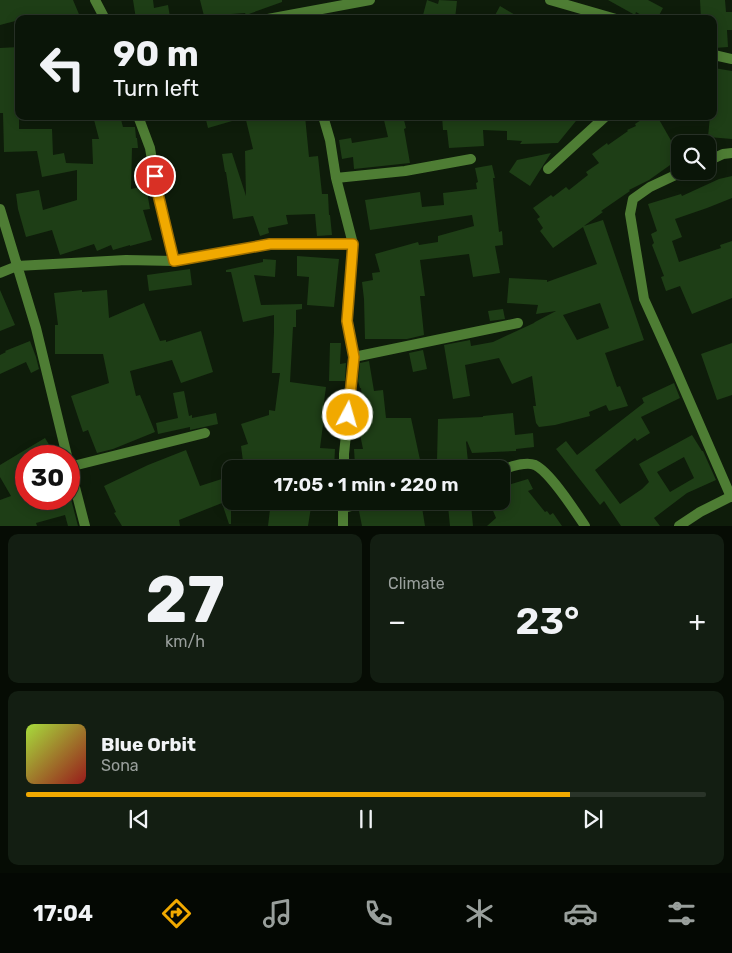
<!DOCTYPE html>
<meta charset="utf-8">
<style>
body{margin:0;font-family:Rubik,sans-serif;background:#131e12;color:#f1f3f6;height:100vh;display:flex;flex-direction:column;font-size:19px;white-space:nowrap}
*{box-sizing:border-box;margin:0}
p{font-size:16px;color:#999f9c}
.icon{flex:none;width:28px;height:28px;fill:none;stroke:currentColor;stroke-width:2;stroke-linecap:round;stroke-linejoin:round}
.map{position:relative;height:526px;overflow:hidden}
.side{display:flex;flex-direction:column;gap:8px;padding:8px;background:#060c04;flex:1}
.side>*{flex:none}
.guide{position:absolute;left:15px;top:15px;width:702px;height:105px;border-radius:10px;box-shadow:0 2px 12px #0003,0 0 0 1px #2a3429;background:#0a1508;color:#f1f3f6;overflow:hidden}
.buttons{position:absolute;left:671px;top:135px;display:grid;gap:10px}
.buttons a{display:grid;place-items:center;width:45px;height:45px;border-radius:10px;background:#0a1508;box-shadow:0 2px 12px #0003,0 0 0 1px #2a3429;font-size:25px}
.speed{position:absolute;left:15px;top:445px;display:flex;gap:10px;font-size:25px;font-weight:700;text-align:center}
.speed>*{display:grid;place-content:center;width:65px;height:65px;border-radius:50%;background:#0a1508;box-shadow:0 2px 12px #0003,0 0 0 1px #2a3429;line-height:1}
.speed .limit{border:8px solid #d22;background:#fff;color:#111}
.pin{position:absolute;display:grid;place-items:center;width:42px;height:42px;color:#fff;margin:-21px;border:2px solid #fff;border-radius:50%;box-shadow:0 1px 5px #0007}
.me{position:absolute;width:55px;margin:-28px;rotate:6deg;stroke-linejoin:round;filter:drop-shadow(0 0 4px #0008)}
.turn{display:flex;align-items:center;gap:18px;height:105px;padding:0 15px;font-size:22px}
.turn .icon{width:65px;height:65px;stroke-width:2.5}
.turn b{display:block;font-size:35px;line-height:42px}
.big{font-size:38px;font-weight:600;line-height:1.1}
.side .tile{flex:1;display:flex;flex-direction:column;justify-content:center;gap:8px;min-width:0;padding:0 18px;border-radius:10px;background:#131e12}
.side .dial{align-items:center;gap:0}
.dial b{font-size:65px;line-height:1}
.song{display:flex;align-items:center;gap:15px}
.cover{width:60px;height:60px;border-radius:8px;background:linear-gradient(135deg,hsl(80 70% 55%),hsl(0 70% 35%))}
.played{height:5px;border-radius:2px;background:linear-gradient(90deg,#f1a900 80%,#2a3429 80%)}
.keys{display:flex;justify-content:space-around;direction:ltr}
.heat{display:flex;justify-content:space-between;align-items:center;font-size:28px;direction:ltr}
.side .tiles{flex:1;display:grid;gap:8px;grid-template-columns:1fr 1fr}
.tile:last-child{grid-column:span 2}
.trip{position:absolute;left:222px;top:460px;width:288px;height:50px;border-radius:10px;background:#0a1508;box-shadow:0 2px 12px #0003,0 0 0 1px #2a3429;font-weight:600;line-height:50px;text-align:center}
.tab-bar{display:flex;height:80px;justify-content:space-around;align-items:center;background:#040803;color:#999f9c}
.tab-bar .icon{width:35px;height:35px}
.tab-bar .on{color:#f1a900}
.tab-bar b{font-size:22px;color:#f1f3f6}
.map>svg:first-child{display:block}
</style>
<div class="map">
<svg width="732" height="526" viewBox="0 0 732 526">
<rect width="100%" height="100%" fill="#0e1c0a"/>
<path fill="#1e3e16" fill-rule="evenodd" d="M0,0h73l8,19h-45l-1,-3 -11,3h-5v1l-19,5z
M133,0h20l1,8 14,-3 2,12 -12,2h-22z
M200,0h82v2l-36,13 -1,-2 -41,3z
M427,0l11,4 1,-4 18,1 -2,18h-33z
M608,0h40l15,8 -6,11h-9l-12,-7 -1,3z
M700,0h25l1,12h6v18h-5l1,17 -14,1v-29h-13z
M500,6l22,13h-29z
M19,47v82h33l1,26 11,-2 2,10 27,1 -1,-25h7l-6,-23h27l3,11h12l1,11h1l1,10h-6l-1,41 15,-3 4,23 -7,1 9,30 -22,6v-1l-17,5 -2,-5 -14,6 -3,-7 -34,11 -8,-25 -26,7 -8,-28 -2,-15 23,-4 4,20 34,-10v-30l-35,7 -5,-26 -33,1 -1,-39h-3v-65z
M714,68l18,3v68l-24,-2 2,-21h4z
M205,116h34v3l-31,9z
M245,116h60l4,41 9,-1 4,38h6l1,21h1l2,20 -15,1 -2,-22 -29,1 2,9 -20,4 1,5 -9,3 -7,-20 -20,3 -7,-47h-1l-3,-18 10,-1 14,43 -1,-45 8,-2z
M383,116h20l3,12 -2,1 6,34 -56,6 -1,-12 -11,2 -3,-19 12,-2 1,5 36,-6z
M442,116h138l-22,27 -38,1 2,-3 -15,-1v-9l-24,-1 1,16 -35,2 -2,-18h-4z
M647,116h10l16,28 2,-2 5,7v9l-31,22 -20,10 1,1 -29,20 2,1 -19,14 19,-6 41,120 -39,13 12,34 3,-1 8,20 -19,5 -3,-6 -17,7 1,4 -35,9 -16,2 -3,-4 -3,-17h3l-4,-30 -20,8 -13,-26 -34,7 5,31 -17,3 -9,-54 26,-5 1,6 22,-4 41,-19 1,-1 21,-11 -20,3 2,-9 -31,-2 2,-25 38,2v2l50,-18 -14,-37 -30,21 -13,-17 3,-3 -6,-9 3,-2 -7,-9 18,-13 2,2 13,-10 3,3 19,-15 -2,-3 13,-9 -7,-9 15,-11 1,2 20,-14 -1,-1 9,-4 -1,-2zM600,303l9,25 -32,12 -14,-25z
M551,153l-21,33 -21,-14 8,-12z
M492,165l3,13h-2l6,54 3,-1 1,14 -8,1 5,27 -27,4 -4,-23 -49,6 5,36h-5l4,39 -17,4h-42l-1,-40 -2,-17 11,-2 -1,-7 8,-1 -5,-18 43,-12 1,3 19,-3v-6l36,-10 -2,-11 -102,15 -5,-30 55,-8 2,15 22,-2 -1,-12 34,-4 -1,-6 2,-1 -3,-14z
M732,176v22l-25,10 -32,11 7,18 -10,4 7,21 42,-14 -1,-3 12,-4v57l-40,16 -12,-28 -14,5 -5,-14 3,-1 -12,-31 2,-2 -3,-9 6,-3 -9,-27 33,-10 1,2 37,-17z
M297,256l42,3 -5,48 -27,-2 2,-28 -12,-1z
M263,259l13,1 -1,17 -21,-2 7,30 41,-1v5l-6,1v17h-3l-3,55 36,5 -4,30h2l-4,31 15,1 -1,20h-90l-3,-23 7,-2 -7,-20 28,-9v-5l6,1 5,-38h-8l2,-41v-17l-31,7 -12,-50h-5v-2l37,-8z
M190,269l2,16 -43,6 -2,-16z
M0,290l15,35 -15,6z
M82,290v2l25,-2 2,28 35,-15 16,38 6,-1v2l35,-11 12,41 -32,11 -9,-23 -42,11 6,25 4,-1 15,37 -42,17 -16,4 -9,-23 -5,2 -12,-36 38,-13 -6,-29h-48v-29h3l-4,-32z
M503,309l2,10 -15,2 -2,-10z
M30,341l6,16 3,12 -8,4 -5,-11 -26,12v-19l6,-3 -1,-1z
M330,343h11l-1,21 6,-1 -1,18h-16z
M732,343v52l-15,5 -16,-46z
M423,350l4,19 -14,3 -4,-19z
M369,361l5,30 9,-1 3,28h25l11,51h-54l4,-6 -17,2 -1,-16h9l-4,-20 6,-1 -4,-40h-1l-2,-7 2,-18z
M674,383l6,15 -39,19 9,16 -13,8 -2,-3 -40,32 25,34 22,-15 7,-7 -10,-18 53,-29 10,16h1l13,29 -29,13 -33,25 6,8h-39l-17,-25 -4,4 -44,-56 10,-8 11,14 68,-53 -1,1 -2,-5zM684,457l10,21 -24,14 -13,-20z
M184,391l5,25 3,-1v3l24,-5 2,11 -28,6v-3l-32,7 -2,-11 22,-5 -5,-25z
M513,413l2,22 18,-2 1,14 -18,2v2l-44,2 -5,-12 -1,1 2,20 -31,-1 1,-42 45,-2v-1z
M45,438l11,18h-30v43h45l7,27h-10l-3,-11 -29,8 1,3h-37v-26l11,-4 -11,-19v-12z
M186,450l14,36 31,-10v48h-2l-7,-21 -43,17 1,6h-58l-8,-13 2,-1 -12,-26 44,-21z
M528,479l5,10 -5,2 17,21 2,-1 3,4 3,-2 9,13h-75l9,-8 -7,-17h12v-14z
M271,501h41l-4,25h-40z
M408,501h13l4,25h-63l-3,-15 18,-5z
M471,504l2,22h-23l-2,-20z"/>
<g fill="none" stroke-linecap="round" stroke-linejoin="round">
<path stroke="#4e7d34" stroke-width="10" d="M95,0l10,19
M550,0l66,19
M268,19l102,-19
M714,55l18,4
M138,116l12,32 7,42 17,71
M323,116l7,24 6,38 17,66 -6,77 7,36 -10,97v15
M708,161l15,-7 9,-1
M548,169l58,-53
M684,171l-34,16 -17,12 -3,15 14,85 28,62 59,136
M336,178l69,-7 66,-12
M0,209l36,119 31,128
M0,273l17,-7 109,-6 48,1 96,-17h83
M354,357l164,-34
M69,464l16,62
M69,467l136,-34
M501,470c10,-3 24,-9 34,-5 15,7 40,46 50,61
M343,508l30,-7
M343,526v-24
M679,526l21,-14 32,-16"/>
</g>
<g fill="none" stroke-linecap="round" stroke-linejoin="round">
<defs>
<path id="route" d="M155,176l2,14 17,71 96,-17h83l-6,77 7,36 -6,58"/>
</defs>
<use href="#route" stroke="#9d6e00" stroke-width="12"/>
<use href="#route" stroke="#f1a900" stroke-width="9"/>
</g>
</svg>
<div class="buttons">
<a><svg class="icon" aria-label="search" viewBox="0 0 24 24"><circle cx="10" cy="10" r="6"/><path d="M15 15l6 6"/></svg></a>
</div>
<div class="speed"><div class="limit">30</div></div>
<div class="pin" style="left:155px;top:176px;background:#d93025"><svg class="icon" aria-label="arrive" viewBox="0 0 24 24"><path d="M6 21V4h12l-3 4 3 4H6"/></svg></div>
<svg class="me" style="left:348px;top:415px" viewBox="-20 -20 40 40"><circle r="17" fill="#f1a900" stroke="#fff" stroke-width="3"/><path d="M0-11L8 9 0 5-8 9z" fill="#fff"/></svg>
<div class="trip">17:05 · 1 min · 220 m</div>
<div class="guide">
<div class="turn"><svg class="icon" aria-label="left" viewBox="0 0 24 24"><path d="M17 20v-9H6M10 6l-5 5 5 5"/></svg><div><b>90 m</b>Turn left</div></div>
</div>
</div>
<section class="side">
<div class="tiles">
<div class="tile dial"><b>27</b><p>km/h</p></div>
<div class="tile"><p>Climate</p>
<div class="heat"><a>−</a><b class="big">23°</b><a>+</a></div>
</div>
<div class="tile">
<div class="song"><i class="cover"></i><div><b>Blue Orbit</b><p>Sona</p></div></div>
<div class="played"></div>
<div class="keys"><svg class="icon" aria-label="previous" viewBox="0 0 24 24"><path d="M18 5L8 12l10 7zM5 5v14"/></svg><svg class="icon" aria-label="pause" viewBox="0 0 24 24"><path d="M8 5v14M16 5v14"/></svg><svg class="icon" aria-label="next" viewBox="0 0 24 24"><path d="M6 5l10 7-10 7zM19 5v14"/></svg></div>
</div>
</div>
</section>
<nav class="tab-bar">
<b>17:04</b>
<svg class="icon on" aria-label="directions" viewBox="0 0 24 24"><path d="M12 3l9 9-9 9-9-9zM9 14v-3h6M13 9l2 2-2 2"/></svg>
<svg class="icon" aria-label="music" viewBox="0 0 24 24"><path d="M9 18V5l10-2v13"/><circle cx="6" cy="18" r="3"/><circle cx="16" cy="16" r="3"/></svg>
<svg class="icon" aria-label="phone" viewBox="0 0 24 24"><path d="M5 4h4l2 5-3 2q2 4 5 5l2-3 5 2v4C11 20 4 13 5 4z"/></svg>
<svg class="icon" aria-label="climate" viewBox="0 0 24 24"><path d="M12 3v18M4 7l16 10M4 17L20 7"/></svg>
<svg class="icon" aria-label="car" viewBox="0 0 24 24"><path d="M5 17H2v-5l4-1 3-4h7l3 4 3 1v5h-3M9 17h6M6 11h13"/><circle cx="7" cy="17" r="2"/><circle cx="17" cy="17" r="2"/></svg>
<svg class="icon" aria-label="filters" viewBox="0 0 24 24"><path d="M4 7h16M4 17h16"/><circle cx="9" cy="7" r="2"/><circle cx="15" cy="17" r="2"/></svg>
</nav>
